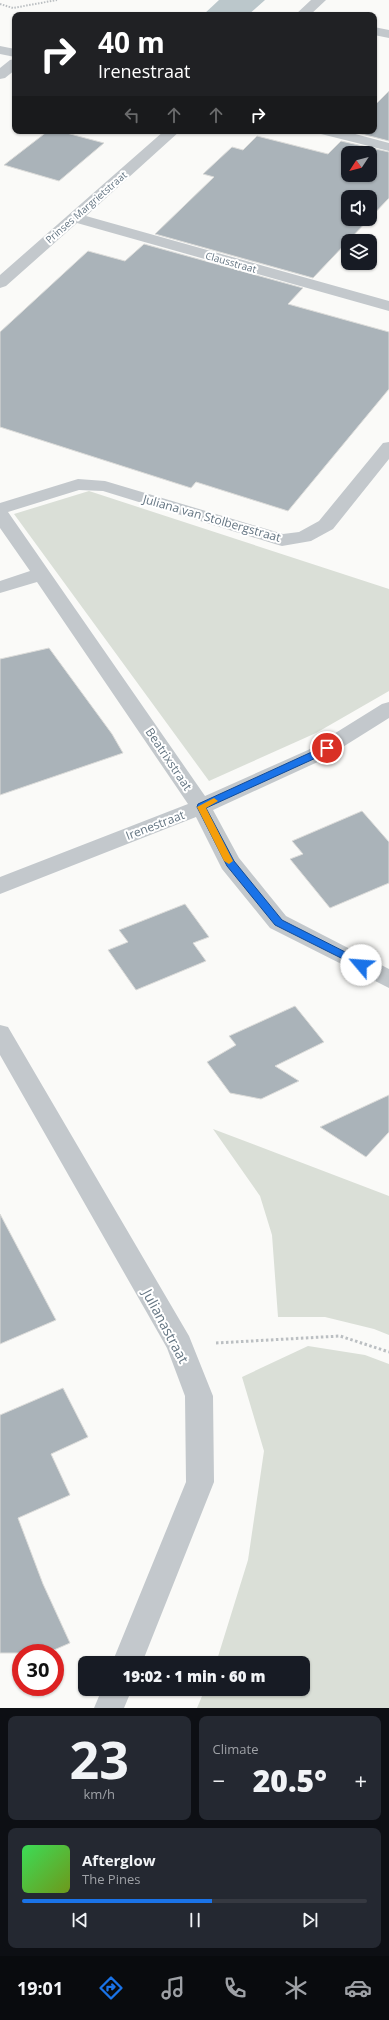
<!DOCTYPE html>
<meta charset="utf-8">
<style>
body{margin:0;font-family:"Open Sans",sans-serif;background:#242831;color:#f1f3f6;height:100vh;display:flex;flex-direction:column;font-size:15px;white-space:nowrap}
*{box-sizing:border-box;margin:0}
p{font-size:13px;color:#9ea1a6}
.icon{flex:none;width:22px;height:22px;fill:none;stroke:currentColor;stroke-width:2;stroke-linecap:round;stroke-linejoin:round}
.map{position:relative;height:1708px;overflow:hidden}
.drawer{display:flex;flex-direction:column;gap:8px;padding:8px;background:#0d0f14;flex:1}
.drawer>*{flex:none}
.hud{position:absolute;left:12px;top:12px;width:365px;height:122px;border-radius:8px;box-shadow:0 1px 3px #0004;background:#202124;color:#fff;overflow:hidden}
.needle{width:26px;rotate:234deg}
.buttons{position:absolute;left:341px;top:146px;display:grid;gap:8px}
.buttons a{display:grid;place-items:center;width:36px;height:36px;border-radius:8px;background:#171b24;box-shadow:0 1px 3px #0004;font-size:20px}
.speed{position:absolute;left:12px;top:1644px;display:flex;gap:8px;font-size:20px;font-weight:700;text-align:center}
.speed>*{display:grid;place-content:center;width:52px;height:52px;border-radius:50%;background:#171b24;box-shadow:0 1px 3px #0004;line-height:1}
.speed .limit{border:6px solid #d22;background:#fff;color:#111}
.pin{position:absolute;display:grid;place-items:center;width:34px;height:34px;color:#fff;margin:-17px;border:2px solid #fff;border-radius:50%;box-shadow:0 1px 4px #0007}
.me{position:absolute;width:44px;margin:-22px;rotate:297deg;stroke-linejoin:round;filter:drop-shadow(0 0 3px #0008)}
.turn{display:flex;align-items:center;gap:14px;height:84px;padding:0 20px;font-size:18px}
.turn .icon{width:52px;height:52px;stroke-width:2.5}
.turn b{display:block;font-size:28px;line-height:34px}
.lanes{display:flex;align-items:center;height:38px;padding:0 20px;background:#0003;justify-content:center;gap:20px;direction:ltr}
.lanes .off{opacity:.35}
.big{font-size:30px;font-weight:800;line-height:1.1}
.drawer .card{flex:1;display:flex;flex-direction:column;justify-content:center;gap:6px;min-width:0;padding:0 14px;border-radius:8px;background:#242831}
.drawer .dial{align-items:center;gap:0}
.dial b{font-size:52px;line-height:1}
.song{display:flex;align-items:center;gap:12px}
.cover{width:48px;height:48px;border-radius:6px;background:linear-gradient(135deg,hsl(130 70% 55%),hsl(80 70% 35%))}
.played{height:4px;border-radius:2px;background:linear-gradient(90deg,#1a73e8 55%,#363941 55%)}
.keys{display:flex;justify-content:space-around;direction:ltr}
.heat{display:flex;justify-content:space-between;align-items:center;font-size:22px;direction:ltr}
.drawer .tiles{flex:1;display:grid;gap:8px;grid-template-columns:1fr 1fr}
.card:last-child{grid-column:span 2}
.trip{position:absolute;left:78px;top:1656px;width:232px;height:40px;border-radius:8px;background:#171b24;box-shadow:0 1px 3px #0004;font-weight:800;line-height:40px;text-align:center}
.menu{display:flex;height:64px;justify-content:space-around;align-items:center;background:#090b0e;color:#9ea1a6}
.menu .icon{width:28px;height:28px}
.menu .active{color:#1a73e8}
.menu b{font-size:18px;color:#f1f3f6}
.map>svg:first-child{display:block}
</style>
<div class="map">
<svg width="389" height="1708" viewBox="0 0 389 1708">
<rect width="100%" height="100%" fill="#fafaf8"/>
<path fill="#dadfd7" d="M89,491l300,98v102l-73,42 -107,48 -195,-267z
M213,1129l176,67v139l-15,-6 -49,-12h-47l-6,-82 -12,-39z
M308,1346l57,9 24,9v344h-192l8,-19h98v-26h-87l32,-103 16,-109 -22,-74z"/>
<path fill="#bbc7cb" d="M219,0h46l-17,15h-45z"/>
<path fill="#aab3b9" stroke="#dcdcda" fill-rule="evenodd" d="M389,91v50l-39,-10h24v-25z
M48,131h11l45,12 -45,38 -55,-16z
M257,136l71,18 13,-13 48,11v46l-19,20v-21h-22v22h21l-56,59 -158,-44 59,-57 -11,-3 29,-27 11,3zM348,153h22v22h-22z
M144,244l159,44 -15,16 101,28v57l-101,122 -92,-29 -5,6 -191,-61v-95l88,-81 37,10z
M49,648l63,86 11,19 -123,42v-136z
M362,811l27,31v41l-59,25 -40,-49 13,-5 -11,-13z
M185,904l24,33 -16,6 13,18 -70,29 -28,-40 20,-8 -9,-12z
M295,1006l29,36 -49,24 24,15 -38,18 -31,-6 -23,-31 29,-17 -7,-9z
M389,1095v37l-23,25 -46,-30z
M0,1214l56,106 -56,24z
M63,1388l25,49 -37,17 19,41 -52,23 25,66 27,59 -23,10h-47v-238z"/>
<g fill="none" stroke-linecap="round" stroke-linejoin="round">
<path stroke="#bbbfc2" stroke-width="2" stroke-dasharray="1.5 1.5" stroke-linecap="butt" d="M0,4l13,4 44,-8"/>
<path stroke="#bbbfc2" stroke-width="3" stroke-dasharray="2.5 2.5" stroke-linecap="butt" d="M216,1343l124,-7 49,16"/>
<path fill="#c3c8cc" fill-rule="evenodd" d="M311,0h15l-16,15h-15z
M374,27l15,3v8l-15,-3z
M0,46l15,3v8l-15,-3z
M15,59v11l-10,8 -5,1v-11l10,-8z
M164,131h16l-94,85 303,85v10l-312,-88 -71,63 -6,2v-13z
M319,131h25l45,12v8l-68,-17z
M389,442v17l-56,70 -22,12 -29,5 -7,-2 -172,-53 -24,-1 -71,22 197,284 103,-46 74,-46 7,-2v16l-67,42 -109,50 26,48 47,58 103,53v19l-119,-60 -48,-59 -26,-52 -196,77v-17l188,-73 -151,-222 -37,11v-12l30,-10 -30,-43v-25l78,-24 27,2 178,53 16,-2 20,-11 64,-78z
M0,1025l8,2 181,309 24,60 1,86 -72,181h-30l74,-181 -1,-86 -18,-48 -167,-293z
M102,1689h30l-8,19h-30z"/>
</g>
<path fill="#1a73e8" stroke="#114b97" d="M327,745l3,1v4l-12,7 -112,51 28,53 48,59 83,42 1,3 -5,3 -86,-43 -48,-59 -30,-59 1,-3z"/>
<path fill="#f59e0b" d="M214,798l4,3 -12,7 27,53 -4,3 -5,-3 -27,-54z"/>
<g text-anchor="middle" dominant-baseline="central" stroke-width="4" stroke-linejoin="round" paint-order="stroke">
<g font-size="10" fill="#657683" stroke="#fff">
<text transform="translate(86 207) rotate(-41)">Prinses Margrietstraat</text>
<text transform="translate(231 262) rotate(16)">Clausstraat</text>
</g>
<g font-size="12" fill="#657683" stroke="#fff">
<text transform="translate(212 518) rotate(16)">Juliana van Stolbergstraat</text>
<text transform="translate(169 759) rotate(56)">Beatrixstraat</text>
<text transform="translate(155 825) rotate(-21)">Irenestraat</text>
</g>
<g font-size="14" fill="#657683" stroke="#fff">
<text transform="translate(166 1326) rotate(62)">Julianastraat</text>
</g>
</g>
</svg>
<div class="buttons">
<a><svg class="needle" viewBox="-14 -14 28 28"><path d="M0-13l5 13h-10z" fill="#e53935"/><path d="M0 13l5-13h-10z" fill="#9ea1a6"/></svg></a>
<a><svg class="icon" aria-label="sound" viewBox="0 0 24 24"><path d="M4 9h4l5-4v14l-5-4H4zM17 9q2 3 0 6"/></svg></a>
<a><svg class="icon" aria-label="layers" viewBox="0 0 24 24"><path d="M12 4l9 5-9 5-9-5zM3 14l9 5 9-5"/></svg></a>
</div>
<div class="speed"><div class="limit">30</div></div>
<div class="pin" style="left:327px;top:748px;background:#d93025"><svg class="icon" aria-label="arrive" viewBox="0 0 24 24"><path d="M6 21V4h12l-3 4 3 4H6"/></svg></div>
<svg class="me" style="left:361px;top:965px" viewBox="-20 -20 40 40"><circle r="19" fill="#fff"/><path d="M0-13L10 11 0 6-10 11z" fill="#1a73e8"/></svg>
<div class="trip">19:02 · 1 min · 60 m</div>
<div class="hud">
<div class="turn"><svg class="icon" aria-label="right" viewBox="0 0 24 24"><path d="M7 20v-9h11M14 6l5 5-5 5"/></svg><div><b>40 m</b>Irenestraat</div></div>
<div class="lanes"><svg class="icon off" aria-label="left" viewBox="0 0 24 24"><path d="M17 20v-9H6M10 6l-5 5 5 5"/></svg><svg class="icon off" aria-label="ahead" viewBox="0 0 24 24"><path d="M12 20V5M6 11l6-6 6 6"/></svg><svg class="icon off" aria-label="ahead" viewBox="0 0 24 24"><path d="M12 20V5M6 11l6-6 6 6"/></svg><svg class="icon" aria-label="right" viewBox="0 0 24 24"><path d="M7 20v-9h11M14 6l5 5-5 5"/></svg></div>
</div>
</div>
<section class="drawer">
<div class="tiles">
<div class="card dial"><b>23</b><p>km/h</p></div>
<div class="card"><p>Climate</p>
<div class="heat"><a>−</a><b class="big">20.5°</b><a>+</a></div>
</div>
<div class="card">
<div class="song"><i class="cover"></i><div><b>Afterglow</b><p>The Pines</p></div></div>
<div class="played"></div>
<div class="keys"><svg class="icon" aria-label="previous" viewBox="0 0 24 24"><path d="M18 5L8 12l10 7zM5 5v14"/></svg><svg class="icon" aria-label="pause" viewBox="0 0 24 24"><path d="M8 5v14M16 5v14"/></svg><svg class="icon" aria-label="next" viewBox="0 0 24 24"><path d="M6 5l10 7-10 7zM19 5v14"/></svg></div>
</div>
</div>
</section>
<nav class="menu">
<b>19:01</b>
<svg class="icon active" aria-label="directions" viewBox="0 0 24 24"><path d="M12 3l9 9-9 9-9-9zM9 14v-3h6M13 9l2 2-2 2"/></svg>
<svg class="icon" aria-label="music" viewBox="0 0 24 24"><path d="M9 18V5l10-2v13"/><circle cx="6" cy="18" r="3"/><circle cx="16" cy="16" r="3"/></svg>
<svg class="icon" aria-label="phone" viewBox="0 0 24 24"><path d="M5 4h4l2 5-3 2q2 4 5 5l2-3 5 2v4C11 20 4 13 5 4z"/></svg>
<svg class="icon" aria-label="climate" viewBox="0 0 24 24"><path d="M12 3v18M4 7l16 10M4 17L20 7"/></svg>
<svg class="icon" aria-label="car" viewBox="0 0 24 24"><path d="M5 17H2v-5l4-1 3-4h7l3 4 3 1v5h-3M9 17h6M6 11h13"/><circle cx="7" cy="17" r="2"/><circle cx="17" cy="17" r="2"/></svg>
</nav>
